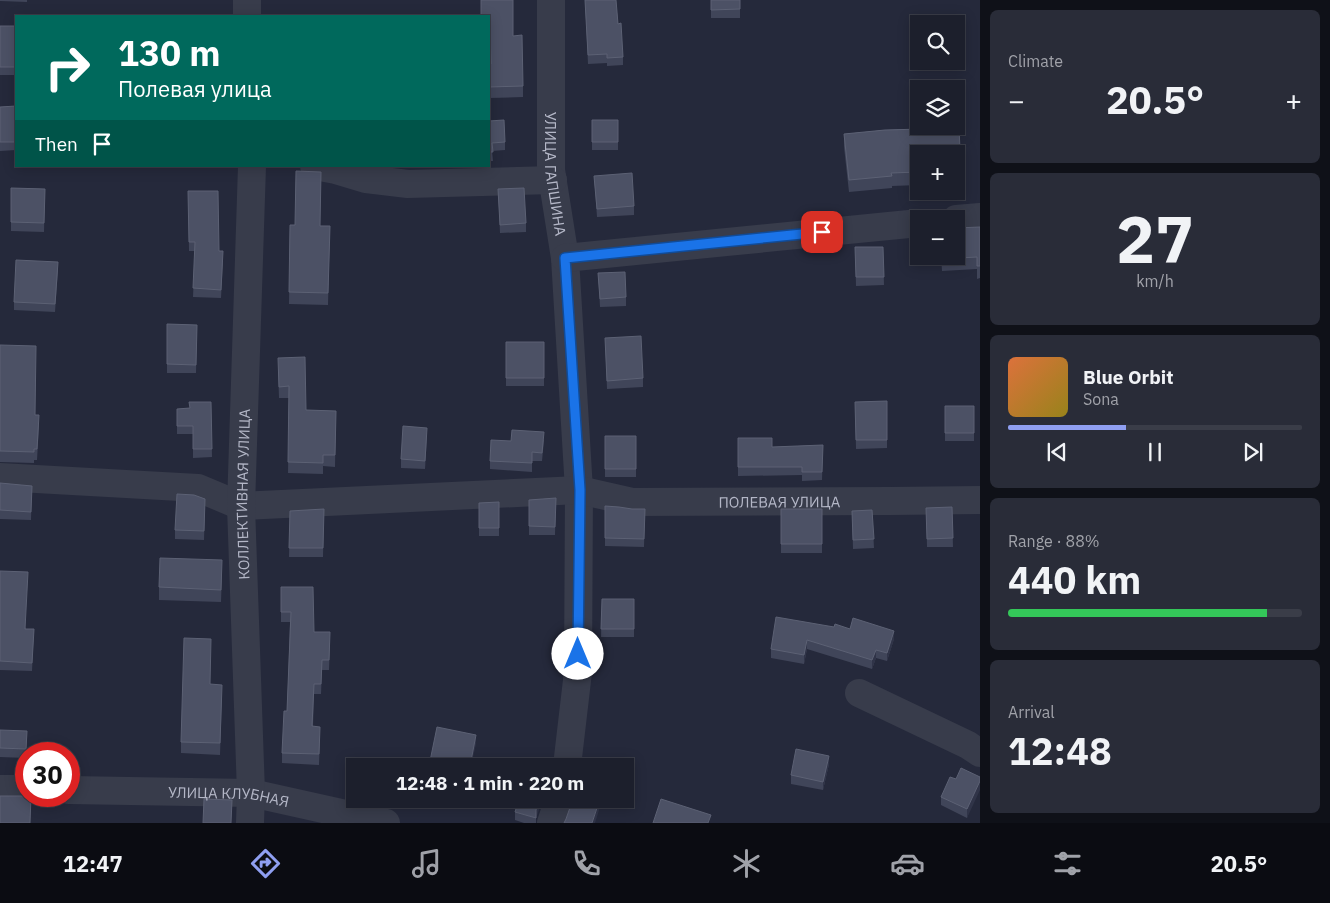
<!DOCTYPE html>
<meta charset="utf-8">
<style>
body{margin:0;font-family:"IBM Plex Sans",sans-serif;background:#292c38;color:#f1f3f6;height:100vh;display:flex;flex-direction:column;font-size:19px;white-space:nowrap}
*{box-sizing:border-box;margin:0}
p{font-size:16px;color:#a0a2a9}
.icon{flex:none;width:28px;height:28px;fill:none;stroke:currentColor;stroke-width:2;stroke-linecap:round;stroke-linejoin:round}
.map{position:relative;flex:1;overflow:hidden}
.side{display:flex;flex-direction:column;gap:10px;padding:10px;background:#0f1118;width:350px}
.side>*{flex:none}
.guide{position:absolute;left:15px;top:15px;width:475px;height:152px;border-radius:0px;box-shadow:0 2px 12px #0003,0 0 0 1px #3a3d48;background:#00695c;color:#fff;overflow:hidden}
.buttons{position:absolute;left:910px;top:15px;display:grid;gap:10px}
.buttons a{display:grid;place-items:center;width:55px;height:55px;border-radius:0px;background:#1c1f2c;box-shadow:0 2px 12px #0003,0 0 0 1px #3a3d48;font-size:25px}
.speed{position:absolute;left:15px;top:742px;display:flex;gap:10px;font-size:25px;font-weight:700;text-align:center}
.speed>*{display:grid;place-content:center;width:65px;height:65px;border-radius:50%;background:#1c1f2c;box-shadow:0 2px 12px #0003,0 0 0 1px #3a3d48;line-height:1}
.speed .limit{border:8px solid #d22;background:#fff;color:#111}
.pin{position:absolute;display:grid;place-items:center;width:42px;height:42px;color:#fff;margin:-21px;border-radius:10px;box-shadow:0 2px 8px #0006}
.me{position:absolute;width:55px;margin:-28px;rotate:0deg;stroke-linejoin:round;filter:drop-shadow(0 0 4px #0008)}
.turn{display:flex;align-items:center;gap:18px;height:105px;padding:0 20px;font-size:22px}
.turn .icon{width:65px;height:65px;stroke-width:2.5}
.turn b{display:block;font-size:35px;line-height:42px}
.then{display:flex;align-items:center;height:48px;padding:0 20px;background:#0003;gap:10px;font-size:19px}
.big{font-size:38px;font-weight:700;line-height:1.1}
.side .card{flex:1;display:flex;flex-direction:column;justify-content:center;gap:8px;min-width:0;padding:0 18px;border-radius:8px;background:#292c38}
.side .dial{align-items:center;gap:0}
.dial b{font-size:65px;line-height:1}
.song{display:flex;align-items:center;gap:15px}
.cover{width:60px;height:60px;border-radius:8px;background:linear-gradient(135deg,hsl(20 70% 55%),hsl(50 70% 35%))}
.played{height:5px;border-radius:2px;background:linear-gradient(90deg,#8f9ff1 40%,#3a3d48 40%)}
.keys{display:flex;justify-content:space-around;direction:ltr}
.heat{display:flex;justify-content:space-between;align-items:center;font-size:28px;direction:ltr}
.charge{height:8px;border-radius:4px;background:linear-gradient(90deg,#34c759 88%,#3a3d48 0)}
.trip{position:absolute;left:346px;top:758px;width:288px;height:50px;border-radius:0px;background:#1c1f2c;box-shadow:0 2px 12px #0003,0 0 0 1px #3a3d48;font-weight:700;line-height:50px;text-align:center}
.menu{display:flex;height:80px;justify-content:space-around;align-items:center;background:#0b0c12;color:#a0a2a9}
.menu .icon{width:35px;height:35px}
.menu .current{color:#8f9ff1}
.menu b{font-size:22px;color:#f1f3f6}
main{display:flex;flex:1;min-height:0}
.map>svg:first-child{display:block}
</style>
<main>
<div class="map">
<svg width="980" height="823" viewBox="0 0 980 823">
<rect width="100%" height="100%" fill="#25293b"/>
<g fill="none" stroke-linecap="round" stroke-linejoin="round">
<g stroke="#383c4b" stroke-width="28">
<path d="M247,0v16"/>
<path id="s1" d="M551,0v170l14,88 14,232 -1,182 -11,94"/>
<path d="M314,166l22,4 30,9 42,5 145,-4"/>
<path d="M956,219l24,-2"/>
<path d="M565,258l354,-35"/>
<path id="s2" d="M0,477l198,11 43,18 338,-16 53,12 259,-1 89,-1"/>
<path d="M859,693l109,52 12,8"/>
<path d="M0,789h26"/>
<path id="s3" d="M69,790l182,3 135,30"/>
<path id="s4" d="M250,823l1,-30 -10,-287 11,-340"/>
<path d="M551,823l8,-24"/>
</g>
</g>
<path fill="#404559" d="M0,0h27v2l-27,-1z
M585,0h31l2,24 5,33v8l-16,1v-3l-19,1z
M711,0h29v18h-29z
M489,16l24,20 10,50v11l-34,1v-34h2l-1,-30h-1z
M0,26h16v49h-16z
M16,106v44l-16,1v-44z
M592,120h26v30h-26z
M489,121l16,21v8l-13,1 1,10h-4z
M959,128l2,55h-5v-29h-37v31l-27,1v2l-43,4 -5,-45v-13l41,-4z
M594,176l40,30v9l-37,2z
M11,188l34,1 -1,43 -33,-1z
M498,189l28,34v9l-26,1z
M188,191l35,69 -2,38 -28,-1 2,-46h-6z
M290,225l40,1 -2,79 -39,-1z
M980,227v51l-3,1v-10l-35,2 -1,-15h15z
M855,247h28l1,38 -28,1z
M58,270l-3,42 -41,-2v-8z
M598,273l28,24v9l-26,1z
M167,324l30,1 -1,48h-29z
M605,338l38,40v9l-36,2z
M506,342h38v44h-38z
M0,345l35,70 4,11 -2,34h-3v3l-34,-1z
M278,369l28,41 30,1 -1,56 -12,-1v8l-35,-1 1,-75h-10z
M887,401v47l-31,1 -1,-47z
M211,402l1,55 -19,1v-24h-16v-25l13,-1z
M945,406h29v35h-29z
M427,436l-2,33 -24,-1v-9z
M605,436h31v41h-31z
M738,438l34,9 51,-2 -1,35 -20,1v-6l-64,1z
M544,440l-2,21h-10v11l-42,-3v-8l21,-20z
M0,483l32,3 -1,34 -31,-1z
M556,498l-1,37h-26v-35z
M499,502v34h-20v-33z
M605,506l27,3h13l-1,38 -39,-1z
M952,507l1,40h-26l-1,-39z
M205,508l-1,32 -29,-1v-9z
M324,509l-1,48h-34l1,-46z
M781,509h41v44h-41z
M872,510l2,38 -21,1 -1,-38z
M0,571l26,58h8l-2,42 -32,-1z
M222,573l-1,29 -62,-2v-13z
M281,587l33,45 16,11 -1,27h-7l-1,24h-7l-1,33 7,10 -1,28 -37,-2v-10l5,-42 3,-89h-9z
M602,599h32v38h-33z
M834,627l16,2 44,10 -7,22 -11,-3 -4,11 -65,-20 -3,15 -33,-6v-9z
M210,684l12,12 -2,59 -39,-2v-11z
M0,730l27,10 -1,18 -26,-1z
M829,764l-6,26 -32,-6v-9z
M980,777l-13,41 -26,-13v-8l15,-18z
M515,812l21,6v5h-12l-9,-3z"/>
<path fill="#303448" d="M427,428v8l-2,33v-8z
M894,631v8l-7,22v-8z
M807,640v9l-3,15v-9z
M876,650v8l-4,11v-9z
M476,735v9l-5,22h-1z
M829,756v8l-6,26v-8z
M980,781v9l-13,28v-9z
M540,799h3l-7,19v5v-13z
M600,799v8l-5,16h-3z"/>
<path fill="#4c5165" stroke="#5c6174" d="M481,0h32v36l9,-1 1,51 -34,1v-23h2l-1,-41h-1v-7h-8z
M585,0h31l2,24 3,-1 2,34 -16,1v-4l-19,1z
M711,0h29v9l-29,1z
M219,15v1h-17z
M284,15l43,1h-43z
M0,26h16v41h-16z
M16,106v36h-16v-35z
M504,120l1,22 -13,1 1,9h-4v-31z
M592,120h26v22h-26z
M959,128l2,43h-5v-17h-37v18l-28,1 1,3 -43,4 -5,-46 41,-4z
M296,171l25,1 -1,54h10l-2,67 -39,-1 1,-67h5z
M632,173l2,33 -37,3 -3,-33z
M11,188l34,1 -1,34 -33,-1z
M524,188l2,35 -26,2 -2,-36z
M188,191h30l1,60h4l-2,39 -28,-2 2,-46h-6z
M980,227v39h-3v-9l-35,2v-3h14v-28z
M855,247h28l1,30h-28z
M16,260l42,2 -3,42 -41,-2z
M625,272l1,25 -26,2 -2,-26z
M167,324l30,1 -1,40 -29,-1z
M641,336l2,42 -36,3 -2,-43z
M506,342h38v36h-38z
M0,345l36,1 -1,69h4l-2,34h-3v3l-34,-1z
M305,357l1,53 30,1 -1,44h-12v8l-35,-1 1,-76 -10,1 -1,-29z
M887,401v39h-31l-1,-38z
M189,402h22l1,47h-19v-23h-16v-17l13,-1z
M945,406h29v27h-29z
M403,426l24,2 -2,33 -24,-2z
M512,430l32,2 -2,21 -10,-1v11l-42,-2 1,-21 20,1z
M605,436h31v33h-31z
M738,438h34v9l51,-2 -1,27h-20v-5h-64z
M0,483l32,3 -1,26 -31,-2z
M177,494l17,1 11,4 -1,32 -29,-1z
M556,498l-1,29 -26,-1v-26z
M499,502v26h-20v-25z
M605,506l14,1 13,2h13l-1,30 -39,-1z
M952,507l1,31 -26,1 -1,-31z
M324,509l-1,39h-34l1,-37z
M781,509h41v35h-41z
M872,510l2,29 -21,1 -1,-29z
M160,558l62,2 -1,30 -62,-3z
M0,571l28,1 -3,57h9l-2,34 -32,-2z
M281,587h32l1,45h16l-1,28h-7l-1,24h-7l-2,42 8,1 -1,27 -37,-1 2,-42h3l4,-99h-10z
M602,599h32v30h-33z
M776,617l58,10 1,-3 15,5 3,-11 41,13 -7,22 -11,-3 -4,10 -65,-20 -3,15 -33,-6z
M184,638l27,1 -1,45 12,1 -2,58 -39,-1z
M437,727l39,8 -6,31h-41z
M0,730l27,1 -1,18 -26,-1z
M796,749l33,7 -6,26 -32,-7z
M961,768l19,9v4l-13,28 -26,-12 9,-20 6,2z
M0,796h31l-1,27h-30z
M204,799l28,1 -1,23h-28z
M519,799h21l-4,11v8l-21,-6z
M573,799h27l-8,24h-28l2,-4z
M661,799l50,16 -3,8h-55z"/>
<g fill="none" stroke-linecap="round" stroke-linejoin="round">
<defs>
<path id="route" d="M578,654l2,-164 -15,-232 257,-26"/>
</defs>
<use href="#route" stroke="#114b97" stroke-width="12"/>
<use href="#route" stroke="#1a73e8" stroke-width="9"/>
</g>
<g text-anchor="middle" dominant-baseline="central" stroke-width="5" stroke-linejoin="round" paint-order="stroke">
<g font-size="15" fill="#b4b7c7" stroke="#1d2130">
<text stroke="none"><textPath href="#s1" startOffset="174">УЛИЦА ГАПШИНА</textPath></text>
<text stroke="none"><textPath href="#s4" startOffset="329">КОЛЛЕКТИВНАЯ УЛИЦА</textPath></text>
<text stroke="none"><textPath href="#s2" startOffset="785">ПОЛЕВАЯ УЛИЦА</textPath></text>
<text stroke="none"><textPath href="#s3" startOffset="160">УЛИЦА КЛУБНАЯ</textPath></text>
</g>
</g>
</svg>
<div class="buttons">
<a><svg class="icon" aria-label="search" viewBox="0 0 24 24"><circle cx="10" cy="10" r="6"/><path d="M15 15l6 6"/></svg></a>
<a><svg class="icon" aria-label="layers" viewBox="0 0 24 24"><path d="M12 4l9 5-9 5-9-5zM3 14l9 5 9-5"/></svg></a>
<a>+</a>
<a>−</a>
</div>
<div class="speed"><div class="limit">30</div></div>
<div class="pin" style="left:822px;top:232px;background:#d93025"><svg class="icon" aria-label="arrive" viewBox="0 0 24 24"><path d="M6 21V4h12l-3 4 3 4H6"/></svg></div>
<svg class="me" style="left:578px;top:654px" viewBox="-20 -20 40 40"><circle r="19" fill="#fff"/><path d="M0-13L10 11 0 6-10 11z" fill="#1a73e8"/></svg>
<div class="trip">12:48 · 1 min · 220 m</div>
<div class="guide">
<div class="turn"><svg class="icon" aria-label="right" viewBox="0 0 24 24"><path d="M7 20v-9h11M14 6l5 5-5 5"/></svg><div><b>130 m</b>Полевая улица</div></div>
<div class="then">Then<svg class="icon" aria-label="arrive" viewBox="0 0 24 24"><path d="M6 21V4h12l-3 4 3 4H6"/></svg></div>
</div>
</div>
<section class="side">
<div class="card"><p>Climate</p>
<div class="heat"><a>−</a><b class="big">20.5°</b><a>+</a></div>
</div>
<div class="card dial"><b>27</b><p>km/h</p></div>
<div class="card">
<div class="song"><i class="cover"></i><div><b>Blue Orbit</b><p>Sona</p></div></div>
<div class="played"></div>
<div class="keys"><svg class="icon" aria-label="previous" viewBox="0 0 24 24"><path d="M18 5L8 12l10 7zM5 5v14"/></svg><svg class="icon" aria-label="pause" viewBox="0 0 24 24"><path d="M8 5v14M16 5v14"/></svg><svg class="icon" aria-label="next" viewBox="0 0 24 24"><path d="M6 5l10 7-10 7zM19 5v14"/></svg></div>
</div>
<div class="card"><p>Range · 88%</p><b class="big">440 km</b><div class="charge"></div></div>
<div class="card"><p>Arrival</p><b class="big">12:48</b></div>
</section>
</main>
<nav class="menu">
<b>12:47</b>
<svg class="icon current" aria-label="directions" viewBox="0 0 24 24"><path d="M12 3l9 9-9 9-9-9zM9 14v-3h6M13 9l2 2-2 2"/></svg>
<svg class="icon" aria-label="music" viewBox="0 0 24 24"><path d="M9 18V5l10-2v13"/><circle cx="6" cy="18" r="3"/><circle cx="16" cy="16" r="3"/></svg>
<svg class="icon" aria-label="phone" viewBox="0 0 24 24"><path d="M5 4h4l2 5-3 2q2 4 5 5l2-3 5 2v4C11 20 4 13 5 4z"/></svg>
<svg class="icon" aria-label="climate" viewBox="0 0 24 24"><path d="M12 3v18M4 7l16 10M4 17L20 7"/></svg>
<svg class="icon" aria-label="car" viewBox="0 0 24 24"><path d="M5 17H2v-5l4-1 3-4h7l3 4 3 1v5h-3M9 17h6M6 11h13"/><circle cx="7" cy="17" r="2"/><circle cx="17" cy="17" r="2"/></svg>
<svg class="icon" aria-label="filters" viewBox="0 0 24 24"><path d="M4 7h16M4 17h16"/><circle cx="9" cy="7" r="2"/><circle cx="15" cy="17" r="2"/></svg>
<b>20.5°</b>
</nav>
